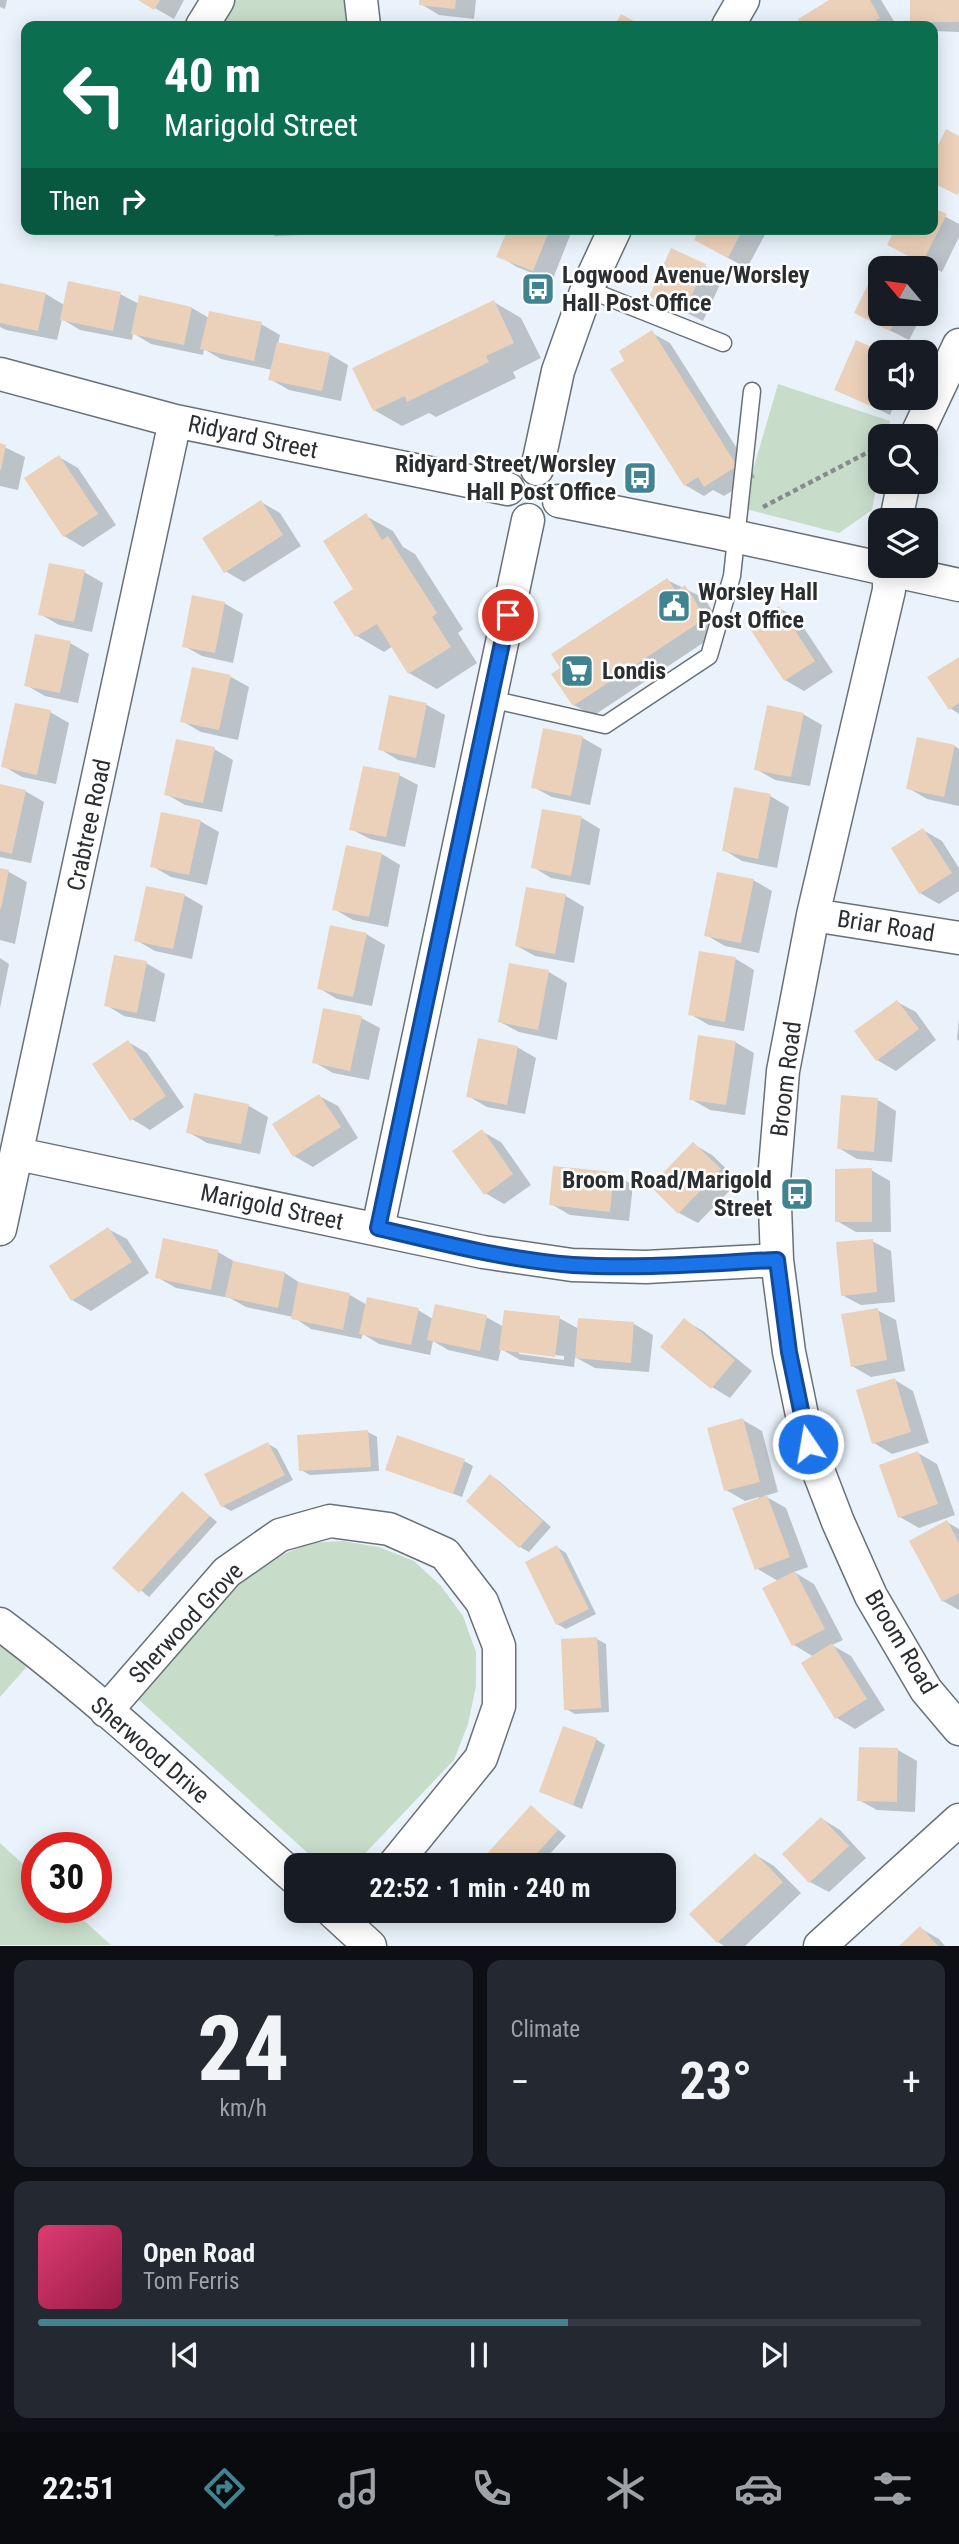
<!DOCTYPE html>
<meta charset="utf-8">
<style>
body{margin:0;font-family:"Roboto Condensed",sans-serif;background:#242831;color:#f1f3f6;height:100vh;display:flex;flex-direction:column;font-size:26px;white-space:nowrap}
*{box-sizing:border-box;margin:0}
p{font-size:23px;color:#9ea1a6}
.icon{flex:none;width:38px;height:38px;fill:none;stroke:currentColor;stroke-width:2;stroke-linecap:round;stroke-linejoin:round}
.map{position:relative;height:1946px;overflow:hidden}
.panel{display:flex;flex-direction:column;gap:14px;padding:14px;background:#0d0f14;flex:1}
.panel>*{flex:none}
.hud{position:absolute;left:21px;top:21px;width:917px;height:214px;border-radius:14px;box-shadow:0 4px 18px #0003;background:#0b6e4f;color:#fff;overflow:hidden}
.needle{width:46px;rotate:299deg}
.buttons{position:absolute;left:868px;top:256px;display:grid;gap:14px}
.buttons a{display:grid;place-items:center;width:70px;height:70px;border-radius:14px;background:#171b24;box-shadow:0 4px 18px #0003;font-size:35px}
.speed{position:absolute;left:21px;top:1832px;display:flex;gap:14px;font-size:35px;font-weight:700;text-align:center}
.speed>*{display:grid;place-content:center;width:91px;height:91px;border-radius:50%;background:#171b24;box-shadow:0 4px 18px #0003;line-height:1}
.speed .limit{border:10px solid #d22;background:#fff;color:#111}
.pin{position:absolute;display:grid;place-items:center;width:60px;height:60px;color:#fff;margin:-30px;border:4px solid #fff;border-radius:50%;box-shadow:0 2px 7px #0007}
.me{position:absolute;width:77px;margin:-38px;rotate:348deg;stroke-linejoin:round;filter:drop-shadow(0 0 5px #0008)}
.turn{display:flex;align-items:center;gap:24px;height:147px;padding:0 28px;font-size:32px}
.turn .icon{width:91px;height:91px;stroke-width:2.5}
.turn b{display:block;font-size:49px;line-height:60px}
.then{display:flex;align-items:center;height:66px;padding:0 28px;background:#0003;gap:14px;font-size:26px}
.big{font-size:52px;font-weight:700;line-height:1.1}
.panel .tile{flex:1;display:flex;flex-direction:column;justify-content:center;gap:10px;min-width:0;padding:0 24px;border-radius:14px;background:#242831}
.panel .dial{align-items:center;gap:0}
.dial b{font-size:91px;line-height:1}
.song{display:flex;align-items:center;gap:21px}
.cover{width:84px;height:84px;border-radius:10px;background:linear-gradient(135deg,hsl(340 70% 55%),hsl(340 70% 35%))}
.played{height:7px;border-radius:4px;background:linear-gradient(90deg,#408492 60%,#363941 60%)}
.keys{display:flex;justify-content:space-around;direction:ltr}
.heat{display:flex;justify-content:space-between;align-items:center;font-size:38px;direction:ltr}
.panel .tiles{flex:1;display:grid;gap:14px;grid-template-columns:1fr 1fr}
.tile:last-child{grid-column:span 2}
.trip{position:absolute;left:284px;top:1853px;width:392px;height:70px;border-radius:14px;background:#171b24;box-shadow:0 4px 18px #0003;font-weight:700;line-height:70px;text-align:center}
.menu{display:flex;height:112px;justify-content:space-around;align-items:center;background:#090b0e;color:#9ea1a6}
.menu .icon{width:49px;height:49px}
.menu .current{color:#408492}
.menu b{font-size:32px;color:#f1f3f6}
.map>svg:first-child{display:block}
</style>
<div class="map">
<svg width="959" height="1946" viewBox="0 0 959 1946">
<rect width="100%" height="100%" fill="#eaf3fb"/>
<path fill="#c7ddca" d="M218,0h143l3,26h-162z
M778,384l112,37 -3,15h-7v33l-8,41 -33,23 -97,-25z
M342,1541l37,6 35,14 27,25 22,30 13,36v34l-8,38 -14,36 -100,105h-33l-183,-166 109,-123 37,-22 26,-11z
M0,1629l39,24 -39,44z
M0,1843l37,34v31h33l41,37h-111z"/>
<path fill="#0003" fill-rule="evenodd" d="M0,0h7l-2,9 -5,-2z
M141,0h43l-10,19z
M421,0h55l-2,19 -35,-4 -18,-11z
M833,0h48l16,26h-93l-4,-6z
M911,0h48v32l-26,-1v-5h-12l-10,-5z
M933,210l26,14v13l-17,35 -34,-17 25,-26z
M264,229h63v5l-52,2z
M510,229h55l6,4 -19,48 -35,-14 -18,-11z
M702,229h66l-21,39 -32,-17z
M705,266l19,10 -21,45 -51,-25z
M879,267l1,46h43l-14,27 -34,-17z
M0,285l46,9 18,11 56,-11 19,10 53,4 17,10 52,6 19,11 -2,9 51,10 19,11 -7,36 -52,-11 -19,-11 2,-9 -51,-11 -17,-10 -1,6 -52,-11 -18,-11 -1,7 -52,-10 -18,-11 -5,21 -51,-10 -6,-3z
M926,291l6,3 -6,13z
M494,302l27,16 20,40 -28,14 3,6 -80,39 -7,-4 -27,13 -28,-16z
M652,333l18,10 85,134 -31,19 -11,-6 -9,6 -19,-11 -58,-124z
M857,342l23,11v44h18l-8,18 -53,-26z
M0,445l25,12 -7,33 -18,-4z
M59,457l19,11 38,57 -33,22 -19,-11z
M261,502l19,11 21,33 -57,36 -19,-11z
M366,516l27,15 10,16 12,7 48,75 -5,4 19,30 -40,26 -28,-16 -16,-27 -9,6 -27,-16 -1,-46z
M84,572l19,11 -11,49 -33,-7 -19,-11z
M667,580l37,18 20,31 -131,87 -19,-11z
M224,603l19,11 -10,49 -31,-7 -18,-10z
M779,608l19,11 35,53 -29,19 -19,-11z
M70,643l19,11 -11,49 -33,-7 -19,-11z
M959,659v55l-9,-6z
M231,677l18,10 -11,53 -37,-8 -19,-11z
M391,697l36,8 18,10 -10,53 -37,-8 -18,-11z
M50,712l19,11 -13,61 -34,-7 -19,-11z
M803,714l19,11 -12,61 -35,-6 -19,-11z
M544,730l39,8 19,11 -12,56 -38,-8 -19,-10z
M955,746l4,3v57l-32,-7 -19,-11z
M214,749l19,11 -11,52 -37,-7 -19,-11z
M399,775l19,10 -13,62 -35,-8 -19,-10z
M0,786l25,5 19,11 -13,61 -31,-6z
M770,796l19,11 -12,61 -35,-7 -18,-11z
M582,818l18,11 -10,56 -39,-7 -18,-11z
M200,821l19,11 -12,53 -36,-8 -19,-11z
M923,830l19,11 17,27v23l-20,13 -19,-11z
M382,854l18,11 -12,62 -35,-7 -19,-11z
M0,870l9,2 18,10 -12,62 -15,-4z
M753,880l19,11 -13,62 -34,-7 -19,-11z
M527,889l39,7 18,11 -10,56 -39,-7 -18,-10z
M184,895l19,11 -11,53 -37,-8 -19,-11z
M366,934l19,11 -13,61 -35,-7 -18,-11z
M0,958l9,6 -9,44z
M736,959l18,11 -10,61 -35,-6 -19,-11z
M146,963l19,11 -10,48 -31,-6 -18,-11z
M549,972l18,11 -10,57 -38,-8 -19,-10z
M897,1002l19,10 20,28 -40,31 -19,-11z
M361,1018l19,10 -11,52 -36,-7 -19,-11z
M959,1018v23l-2,-2z
M128,1042l19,11 37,54 -34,23 -18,-11z
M735,1042l19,11 -9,62 -35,-5 -19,-11z
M517,1047l19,11 -11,56 -38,-7 -19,-11z
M196,1095l53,11 19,11 -8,37 -53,-11 -19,-11z
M319,1096l19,10 20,32 -45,29 -19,-11z
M878,1100l18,11 -4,51 -35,-3 -18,-11z
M483,1132l18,10 30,43 -27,19 -19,-11z
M693,1144l19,11 27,26 -41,42 -19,-10z
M555,1168l59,6 19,11 -4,36 -59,-6 -19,-11z
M871,1170l19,11 1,51h-35l-19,-11z
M108,1229l19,10 22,34 -58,38 -19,-11z
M872,1241l19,10 4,51 -34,3 -19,-10z
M218,1252l19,11 48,10 18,12 47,10 17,10 51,5 15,9 53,-2 18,10 55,-9 20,11 1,-9 54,4 19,11 -4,37 -54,-4 -20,-11 -1,10 -54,-7 -19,-11 -3,12 -50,-11 -15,-9 -3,14 -51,-11 -16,-10 -2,5 -50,-10 -18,-12 -47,-10 -16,-9 -54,-10 -19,-11zM519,1351l45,5v4l-45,-6z
M877,1310l19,10 9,51 -34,6 -19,-11z
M684,1320l19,11 49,40 -22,27 -18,-11z
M895,1380l18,11 16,52 -37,11 -18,-11z
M743,1420l19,11 16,61 -13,4 21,12 22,59 -14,5 20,12 29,56 -11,5 19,11 34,54 -30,19 -18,-11 -23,-61 -20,-12 -16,-64 -22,-13 3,-71 -14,4 -19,-11z
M368,1432l9,5 2,34 -69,4 -9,-5z
M268,1444l9,5 16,31 -62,31 -9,-5z
M918,1453l19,11 18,51 -36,13 -19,-11z
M464,1461l9,5 -11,31 -75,-28z
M491,1476l8,5 52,46 -22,25 -9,-5z
M183,1493l34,29 -68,75 -35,-29z
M947,1522l12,7v81l-16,-9z
M557,1547l9,6 30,61 -30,15 -9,-5z
M597,1639l9,5 3,68 -34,2 -9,-5z
M596,1739l9,6 -23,64 -41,-17z
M898,1750l19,11 -2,51 -38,-2 -18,-10z
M531,1807l35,29 -27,30h-61z
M822,1819l18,11 26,28 -37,34 -19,-10z
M756,1855l18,11 27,27 -56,53h-21l-6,-4z
M920,1928l19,11 6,7h-43z"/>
<path fill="#ecd1ba" d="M138,0h22l-6,10z
M419,0h37l-1,9 -36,-4z
M829,0h41l10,18 -14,8h-64l-4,-7z
M910,0h49v22h-49z
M621,14l22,12h-29z
M946,129l13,7v56l-2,3 -24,-12v-28z
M933,208l14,6 -25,49 -35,-18 8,-16h38z
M508,229h42l-17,42 -37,-14z
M700,229h43l-15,29 -34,-18z
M671,248l35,16 -22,48 -35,-15z
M878,264l7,4h-5v45h19l-9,18 -36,-18z
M68,281l53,11 -8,39 -53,-11z
M0,283l46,10 -8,38 -38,-8z
M139,295l53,12 -8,38 -53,-11z
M494,300l20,43 -28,13 3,6 -82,40 -2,-6 -32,15 -21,-43z
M209,311l53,11 -8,39 -54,-12z
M652,330l85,136 -33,21 -6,-10 -14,9 -74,-117 14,-8 -5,-10z
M856,340l24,11v33l-9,22 -37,-16z
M277,342l53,11 -8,38 -54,-11z
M0,443l6,2 -5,25h-1z
M59,455l39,59 -35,23 -39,-59z
M261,500l22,35 -59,38 -22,-35z
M366,513l16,27 6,-4 49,77 -5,4 19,30 -43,27 -31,-50 -22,13 -22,-35 20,-13 -30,-48z
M49,563l36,7 -11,52 -36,-7z
M667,578l9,13 9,-6 21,33 -133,88 -22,-32 9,-6 -9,-14z
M192,595l33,7 -10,51 -33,-6z
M779,606l36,55 -31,20 -36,-55z
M35,634l36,7 -11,52 -36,-7z
M959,657v46l-10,7 -22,-33z
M192,667l39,8 -12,55 -39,-8z
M389,695l38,8 -11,55 -38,-8z
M15,703l36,7 -14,65 -36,-8z
M767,705l37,8 -13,64 -37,-7z
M543,728l40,8 -12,60 -40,-8z
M917,737l38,8 -11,52 -38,-8z
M176,739l39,8 -12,56 -39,-8z
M363,766l37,7 -14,64 -37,-7z
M0,784l26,6 -14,64 -12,-3z
M734,787l37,7 -13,65 -36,-8z
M542,809l40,7 -11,60 -40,-8z
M161,812l40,8 -12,55 -39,-8z
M923,828l29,45 -33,21 -28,-46z
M346,845l36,8 -13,64 -37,-7z
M0,868l9,2 -8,39h-1z
M717,872l37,7 -13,64 -37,-7z
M146,886l39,8 -12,55 -39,-8z
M526,887l40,7 -11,60 -40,-8z
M330,925l37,8 -14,64 -36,-8z
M699,951l37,6 -11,65 -37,-7z
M114,955l33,6 -10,52 -33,-7z
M509,963l40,7 -11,60 -40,-8z
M897,1000l22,29 -43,32 -22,-30z
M323,1008l39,8 -12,55 -38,-8z
M698,1035l38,6 -10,64 -37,-5z
M478,1038l40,8 -11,59 -41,-8z
M128,1040l38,56 -36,25 -38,-57z
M194,1093l55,11 -8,40 -55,-11z
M319,1094l22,33 -48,30 -21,-33z
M841,1095l37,3 -4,54 -37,-3z
M482,1129l31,45 -29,21 -32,-44z
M693,1142l28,27 -43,45 -28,-28z
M553,1166l61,6 -4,40 -61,-7z
M872,1168v54h-37v-53z
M108,1227l24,35 -61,39 -22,-35z
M163,1238l56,12 -8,40 -56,-12z
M873,1239l4,53 -36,4 -5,-54z
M233,1261l52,11 -7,36 -53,-11z
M298,1282l52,11 -7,37 -52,-11z
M367,1297l52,11 -8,37 -52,-11z
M435,1304l52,11 -7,36 -53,-11z
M878,1308l9,52 -36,7 -10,-53z
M504,1310l56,6 -5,41 -56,-7z
M578,1318l56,4 -3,41 -56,-5z
M684,1318l51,42 -24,29 -51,-42z
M895,1378l16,54 -39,12 -16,-54z
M743,1418l17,64 -36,9 -17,-63z
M368,1430l3,37 -72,4 -2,-36z
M397,1435l68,24 -12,35 -68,-24z
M268,1442l17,33 -64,32 -17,-33z
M918,1451l20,53 -40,14 -19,-53z
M490,1474l53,47 -24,27 -53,-47z
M182,1491l28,25 -71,77 -27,-25z
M767,1495l23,62 -35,13 -23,-62z
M947,1520l12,23v50l-17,9 -33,-61z
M557,1545l32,64 -33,16 -31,-63z
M795,1571l30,58 -33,17 -30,-58z
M597,1637l4,71 -37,2 -3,-71z
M832,1643l35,56 -32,20 -34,-56z
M563,1726l34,12 -24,67 -34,-13z
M859,1747l39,1 -1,54 -40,-1z
M531,1805l27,25 -32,36h-50z
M821,1817l28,29 -40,37 -27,-29z
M755,1853l28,29 -66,61 -28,-29z
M920,1926l18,20h-39z"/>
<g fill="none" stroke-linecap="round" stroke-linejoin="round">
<defs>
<path id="service" d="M587,289l136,54
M490,699l115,26 104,-69 23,-80 20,-185"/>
<path id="minor" d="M361,0l3,26
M202,26l16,-26
M728,26l15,-26
M0,374l175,47 333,68
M916,436l43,-91
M537,469l21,-98 29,-82 28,-60
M559,501l156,31 244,53
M896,520l8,-39
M889,565v25l-76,325 -30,156 -9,109 3,80 12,92 19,92 30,78 33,74 55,94 33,39
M813,915l146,23
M18,1154l465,98 89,13 74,2 131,-7
M378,1228l150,-708
M0,1229l175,-808
M0,1624c104,78 199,169 296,255
M106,1711l121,-139 53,-37 50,-14 59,8 56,25 37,48 17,44v60l-18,52 -88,108
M332,1911l38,35
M820,1946l139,-126"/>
</defs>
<use href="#service" stroke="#697178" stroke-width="19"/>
<use href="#minor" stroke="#697178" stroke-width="35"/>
<path stroke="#858b90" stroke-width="4.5" stroke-dasharray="5 3.5" stroke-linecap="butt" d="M763,507l117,-61"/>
<use href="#service" stroke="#fff" stroke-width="16"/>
<use href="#minor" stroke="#fff" stroke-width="32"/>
</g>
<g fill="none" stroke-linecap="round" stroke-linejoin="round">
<defs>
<path id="route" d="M508,615l-130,613c64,15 129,32 195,37 68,4 136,-2 204,-5l12,92 19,92"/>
</defs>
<use href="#route" stroke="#114b97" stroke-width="18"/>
<use href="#route" stroke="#1a73e8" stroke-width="12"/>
</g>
<defs>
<symbol id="bus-square" viewBox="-11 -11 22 22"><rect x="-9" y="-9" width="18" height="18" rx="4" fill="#408492" stroke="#fff"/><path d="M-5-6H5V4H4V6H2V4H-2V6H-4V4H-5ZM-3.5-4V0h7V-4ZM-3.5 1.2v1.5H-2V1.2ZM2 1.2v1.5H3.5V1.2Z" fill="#fff"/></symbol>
<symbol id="civic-square" viewBox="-11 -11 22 22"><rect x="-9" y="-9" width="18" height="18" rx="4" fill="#408492" stroke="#fff"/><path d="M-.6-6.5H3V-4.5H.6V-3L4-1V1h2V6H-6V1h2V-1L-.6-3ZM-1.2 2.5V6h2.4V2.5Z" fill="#fff"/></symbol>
<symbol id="supermarket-square" viewBox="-11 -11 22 22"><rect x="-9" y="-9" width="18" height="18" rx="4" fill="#408492" stroke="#fff"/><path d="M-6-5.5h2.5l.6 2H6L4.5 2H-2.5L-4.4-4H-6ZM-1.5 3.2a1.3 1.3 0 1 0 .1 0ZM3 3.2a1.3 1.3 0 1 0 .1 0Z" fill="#fff"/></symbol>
</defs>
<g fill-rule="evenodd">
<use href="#bus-square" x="519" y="270" width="38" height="38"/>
<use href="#bus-square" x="621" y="459" width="38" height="38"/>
<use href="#civic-square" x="655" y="587" width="38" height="38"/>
<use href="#supermarket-square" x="558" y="652" width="38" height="38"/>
<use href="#bus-square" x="778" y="1175" width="38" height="38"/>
</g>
<g text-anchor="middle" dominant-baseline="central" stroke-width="5" stroke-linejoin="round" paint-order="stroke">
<g font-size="24" font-weight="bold" fill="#2b2e31" stroke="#fff" text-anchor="start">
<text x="562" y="275">Logwood Avenue/Worsley<tspan x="562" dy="28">Hall Post Office</tspan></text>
<text x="616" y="464" text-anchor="end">Ridyard Street/Worsley<tspan x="616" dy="28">Hall Post Office</tspan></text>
<text x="698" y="592">Worsley Hall<tspan x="698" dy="28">Post Office</tspan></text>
<text x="602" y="671">Londis</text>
<text x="772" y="1180" text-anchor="end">Broom Road/Marigold<tspan x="772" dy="28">Street</tspan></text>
</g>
<g font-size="24" fill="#2b2e31" stroke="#fff">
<text transform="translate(253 437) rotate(12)">Ridyard Street</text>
<text transform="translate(89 825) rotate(-78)">Crabtree Road</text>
<text transform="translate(886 926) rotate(9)">Briar Road</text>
<text transform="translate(786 1079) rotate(-83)">Broom Road</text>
<text transform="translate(272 1207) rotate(12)">Marigold Street</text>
<text transform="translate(186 1623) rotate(-47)">Sherwood Grove</text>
<text transform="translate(901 1642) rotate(59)">Broom Road</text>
<text transform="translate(150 1750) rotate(41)">Sherwood Drive</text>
</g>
</g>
</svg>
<div class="buttons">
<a><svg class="needle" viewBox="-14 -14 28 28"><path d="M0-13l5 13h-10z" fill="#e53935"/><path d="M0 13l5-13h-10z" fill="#9ea1a6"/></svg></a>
<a><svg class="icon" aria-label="sound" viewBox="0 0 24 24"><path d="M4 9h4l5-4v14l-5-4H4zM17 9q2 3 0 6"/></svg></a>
<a><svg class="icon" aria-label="search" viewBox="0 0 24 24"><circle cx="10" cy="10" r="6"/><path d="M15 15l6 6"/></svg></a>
<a><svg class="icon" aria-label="layers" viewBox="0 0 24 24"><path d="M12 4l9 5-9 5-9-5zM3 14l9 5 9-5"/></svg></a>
</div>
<div class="speed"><div class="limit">30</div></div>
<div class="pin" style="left:508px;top:615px;background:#d93025"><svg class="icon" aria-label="arrive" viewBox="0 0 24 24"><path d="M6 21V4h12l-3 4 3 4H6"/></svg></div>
<svg class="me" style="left:808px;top:1444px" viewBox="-20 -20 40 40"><circle r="17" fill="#1a73e8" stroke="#fff" stroke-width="3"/><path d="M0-11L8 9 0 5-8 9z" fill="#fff"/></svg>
<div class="trip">22:52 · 1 min · 240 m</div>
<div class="hud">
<div class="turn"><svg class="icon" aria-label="left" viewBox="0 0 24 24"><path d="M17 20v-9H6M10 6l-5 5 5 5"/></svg><div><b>40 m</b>Marigold Street</div></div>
<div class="then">Then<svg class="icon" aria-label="right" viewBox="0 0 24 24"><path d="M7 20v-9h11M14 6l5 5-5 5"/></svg></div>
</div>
</div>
<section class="panel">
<div class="tiles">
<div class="tile dial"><b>24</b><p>km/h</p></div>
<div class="tile"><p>Climate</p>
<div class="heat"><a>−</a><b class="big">23°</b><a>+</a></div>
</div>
<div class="tile">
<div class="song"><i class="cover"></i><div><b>Open Road</b><p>Tom Ferris</p></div></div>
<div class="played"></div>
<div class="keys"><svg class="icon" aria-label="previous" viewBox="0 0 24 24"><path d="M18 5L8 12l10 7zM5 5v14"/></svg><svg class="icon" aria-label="pause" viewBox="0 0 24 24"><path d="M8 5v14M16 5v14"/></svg><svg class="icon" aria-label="next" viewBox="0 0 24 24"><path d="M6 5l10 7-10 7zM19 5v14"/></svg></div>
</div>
</div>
</section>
<nav class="menu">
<b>22:51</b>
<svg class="icon current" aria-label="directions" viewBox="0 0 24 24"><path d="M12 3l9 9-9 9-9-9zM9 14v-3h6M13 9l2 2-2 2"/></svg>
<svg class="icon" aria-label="music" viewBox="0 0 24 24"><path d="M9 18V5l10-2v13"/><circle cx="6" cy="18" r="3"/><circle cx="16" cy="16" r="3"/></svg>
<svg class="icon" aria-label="phone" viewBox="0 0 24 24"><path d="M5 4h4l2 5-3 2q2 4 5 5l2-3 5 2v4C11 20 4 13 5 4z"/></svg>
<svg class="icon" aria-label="climate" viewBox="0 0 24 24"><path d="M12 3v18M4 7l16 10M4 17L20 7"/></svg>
<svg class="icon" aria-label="car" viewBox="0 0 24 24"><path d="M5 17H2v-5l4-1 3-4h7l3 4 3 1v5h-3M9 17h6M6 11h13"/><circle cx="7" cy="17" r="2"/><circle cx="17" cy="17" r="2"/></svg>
<svg class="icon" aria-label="filters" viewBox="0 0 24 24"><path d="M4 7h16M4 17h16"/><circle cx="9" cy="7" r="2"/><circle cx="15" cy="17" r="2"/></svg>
</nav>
